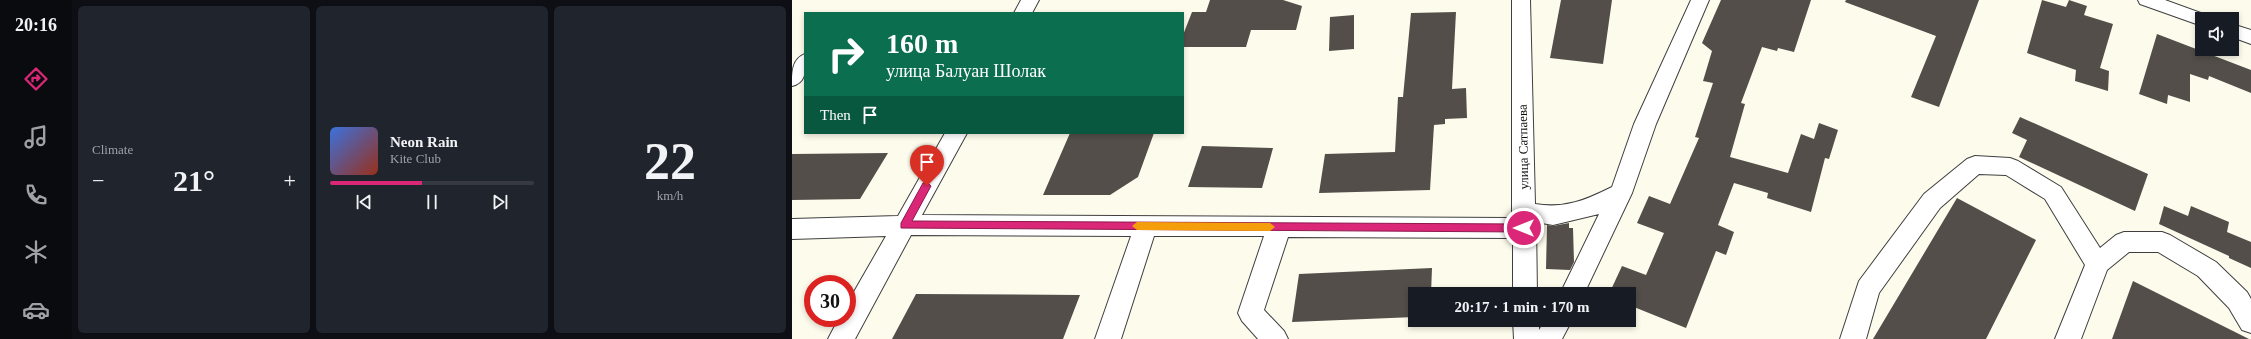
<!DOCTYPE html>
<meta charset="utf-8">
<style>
body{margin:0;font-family:"Times New Roman",serif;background:#20242c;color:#f1f3f6;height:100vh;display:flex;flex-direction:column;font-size:15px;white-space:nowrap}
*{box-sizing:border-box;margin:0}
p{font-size:13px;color:#9ea1a6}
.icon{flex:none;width:22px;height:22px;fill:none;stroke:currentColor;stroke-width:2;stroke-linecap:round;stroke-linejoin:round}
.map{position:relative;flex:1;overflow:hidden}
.panel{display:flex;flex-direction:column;gap:6px;padding:6px;background:#0d0f14;width:720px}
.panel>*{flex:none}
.top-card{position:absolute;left:12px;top:12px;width:380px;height:122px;border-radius:0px;box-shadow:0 2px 6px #0003;background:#0b6e4f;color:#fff;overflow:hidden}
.tools{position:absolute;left:1403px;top:12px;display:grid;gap:8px}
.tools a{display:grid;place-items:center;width:44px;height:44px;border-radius:0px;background:#171b24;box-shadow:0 2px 6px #0003;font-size:20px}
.speed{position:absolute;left:12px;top:275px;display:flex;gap:8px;font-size:20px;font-weight:700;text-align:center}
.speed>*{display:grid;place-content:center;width:52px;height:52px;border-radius:50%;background:#171b24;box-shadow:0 2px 6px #0003;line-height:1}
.speed .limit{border:6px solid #d22;background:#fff;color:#111}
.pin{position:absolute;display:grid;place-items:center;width:34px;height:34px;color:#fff;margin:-41px -17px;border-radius:50% 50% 50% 0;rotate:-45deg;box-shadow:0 0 4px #0007}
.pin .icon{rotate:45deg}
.me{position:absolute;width:44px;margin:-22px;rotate:270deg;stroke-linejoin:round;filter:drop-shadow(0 0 3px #0008)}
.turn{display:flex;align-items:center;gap:14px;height:84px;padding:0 16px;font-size:18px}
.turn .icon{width:52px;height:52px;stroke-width:2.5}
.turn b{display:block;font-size:28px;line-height:34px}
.then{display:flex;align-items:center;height:38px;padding:0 16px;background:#0003;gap:8px;font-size:15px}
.big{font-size:30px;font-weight:700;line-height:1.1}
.panel .tile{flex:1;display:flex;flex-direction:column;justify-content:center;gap:6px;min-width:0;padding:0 14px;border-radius:6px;background:#20242c}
.panel .dial{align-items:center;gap:0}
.dial b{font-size:52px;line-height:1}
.song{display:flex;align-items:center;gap:12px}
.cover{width:48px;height:48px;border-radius:6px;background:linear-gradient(135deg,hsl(220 70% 55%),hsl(10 70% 35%))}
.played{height:4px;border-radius:2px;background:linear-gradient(90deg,#db2777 45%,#363941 45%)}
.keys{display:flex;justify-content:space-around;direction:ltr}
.heat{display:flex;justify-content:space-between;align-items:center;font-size:22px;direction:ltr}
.panel .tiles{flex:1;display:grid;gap:6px;grid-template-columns:repeat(3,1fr)}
.trip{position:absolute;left:616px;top:287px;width:228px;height:40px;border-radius:0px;background:#171b24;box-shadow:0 2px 6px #0003;font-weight:700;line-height:40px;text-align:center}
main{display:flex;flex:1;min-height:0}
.menu{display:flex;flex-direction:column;width:72px;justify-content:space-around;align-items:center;background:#090b0e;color:#9ea1a6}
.menu .icon{width:28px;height:28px}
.menu .selected{color:#db2777}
.menu b{font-size:18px;color:#f1f3f6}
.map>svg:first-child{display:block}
</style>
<main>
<nav class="menu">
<b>20:16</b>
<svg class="icon selected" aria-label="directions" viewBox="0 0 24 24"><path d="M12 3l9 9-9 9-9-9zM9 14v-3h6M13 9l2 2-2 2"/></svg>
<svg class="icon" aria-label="music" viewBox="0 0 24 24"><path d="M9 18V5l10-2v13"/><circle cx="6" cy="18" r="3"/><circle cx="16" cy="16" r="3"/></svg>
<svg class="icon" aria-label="phone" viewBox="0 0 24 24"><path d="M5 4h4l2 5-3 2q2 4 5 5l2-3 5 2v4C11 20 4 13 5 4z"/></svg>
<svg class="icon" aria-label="climate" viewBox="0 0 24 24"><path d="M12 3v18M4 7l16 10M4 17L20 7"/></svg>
<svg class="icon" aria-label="car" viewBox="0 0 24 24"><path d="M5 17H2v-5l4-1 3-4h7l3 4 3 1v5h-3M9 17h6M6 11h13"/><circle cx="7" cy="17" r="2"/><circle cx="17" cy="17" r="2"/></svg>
</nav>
<section class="panel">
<div class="tiles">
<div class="tile"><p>Climate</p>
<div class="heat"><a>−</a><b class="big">21°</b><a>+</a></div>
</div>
<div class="tile">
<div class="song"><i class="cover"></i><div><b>Neon Rain</b><p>Kite Club</p></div></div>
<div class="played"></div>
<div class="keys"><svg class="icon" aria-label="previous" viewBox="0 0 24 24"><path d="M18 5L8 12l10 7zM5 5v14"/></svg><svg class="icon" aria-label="pause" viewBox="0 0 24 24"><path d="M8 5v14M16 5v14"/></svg><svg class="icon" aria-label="next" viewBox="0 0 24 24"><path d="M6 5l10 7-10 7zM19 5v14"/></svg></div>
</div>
<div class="tile dial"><b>22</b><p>km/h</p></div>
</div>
</section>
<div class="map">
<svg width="1459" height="339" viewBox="0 0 1459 339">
<rect width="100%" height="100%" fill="#fdfcec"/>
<path fill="#534e49" d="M418,0h73l19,6 -6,24h-45l-5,17h-63v-12l9,-23h14z
M769,0h51l-9,64 -53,-6z
M929,0h90l-17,52 -16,-4 -1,3 -15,-4 -21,56 4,1 -15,53 58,16 13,-39 13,5 5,-16 19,7 -9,29 -4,-1 -14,54 -44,-14 1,-5 -34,-10 -16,42 16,7 -8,23 -10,-4 -30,77 -57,-23v-11h-20l13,-28 24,9 18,-42 -27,-10 12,-27 21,8 29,-66 -4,-1 18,-54 -10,-2 9,-30 -10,-8z
M1054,0h133l-40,107 -28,-10 25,-61 -91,-34z
M1250,0l24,7 3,-7 18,6 -3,9 29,9 -13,44 9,3 -1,20 -33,-10 1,-11 -49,-17z
M664,12l-4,77 14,-1 1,30 -22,1v5l-11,1 -4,65 -111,3 6,-39 70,-2 3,-55h5l8,-84z
M562,15v34l-25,2 1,-34z
M1365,34l94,36v23l-42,-17 -1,4 -18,-6v28l-22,-7 -1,9 -28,-10z
M1228,117l128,57 -13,37 -116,-54 8,-17 -15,-7z
M278,133h84l-16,44 -28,18h-67z
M410,146l71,2 -11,40 -74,-1z
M96,153l-28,46 -68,1v-46z
M1165,198l79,42 -50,99h-113z
M1372,206l24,10 3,-10 38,16 -2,10 24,10v26l-22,-10v-2l-70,-32z
M777,223v5h4l1,34 -4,8 -24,-1 1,-44 6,1z
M640,268l-1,26h-16v23l-123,5 7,-48z
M1341,281l116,58h-137z
M124,294l164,1 -17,44h-171z"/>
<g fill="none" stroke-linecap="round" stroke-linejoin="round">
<defs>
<path id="minor" d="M229,0h18l-7,13h-18z
M720,0h18l5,204c30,5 51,-4 77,-17l22,-63 57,-124h18l-53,124 -24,69 -48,101h-24l39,-80 -46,11 -17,-3 1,72h-24v-56l-225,-1 -24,73 20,21 4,8h-30l-16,-18 -4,-8 26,-77h-110l-33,103h-26l36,-103 -220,-1 -56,104h-27l11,-21h8v-14l39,-68 -94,3v-20l106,-3 47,-83h22l-45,82 590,3z
M1346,0h27l44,16 2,3h-9v7l-62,-22z
M1440,24l19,6v14l-19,-7z
M13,54c0,14 3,28 -13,32 0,-14 0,-27 13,-32z
M1183,156l35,2 8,3 43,26 39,61 16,-13 8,-3h38l8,3 46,27 31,30 4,7v34l-9,-3 -13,-22 -31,-32 -40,-24h-29l-22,18 -26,69h-26l30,-74 -40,-66 -39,-24 -27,-1 -39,34 -61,85 -13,46h-26l19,-58 65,-87 43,-35z
M721,320h26v10l6,-10h27l-10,19h-48z"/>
</defs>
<use href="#minor" stroke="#3f3f3f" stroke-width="2"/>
<use href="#minor" fill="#fff" fill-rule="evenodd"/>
</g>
<path fill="#db2777" stroke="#8e194d" d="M135,182l4,4 -19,35 612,3 4,4 -4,4 -623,-4v-5l22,-40z"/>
<path fill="#f59e0b" d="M345,222l133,1 5,4 -5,4 -133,-1 -5,-4z"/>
<g text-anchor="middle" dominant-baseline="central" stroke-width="4" stroke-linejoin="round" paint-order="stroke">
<g font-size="13" fill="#0c0c0c" stroke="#fff">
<text transform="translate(731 147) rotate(-91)">улица Сатпаева</text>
</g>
</g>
</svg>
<div class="tools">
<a><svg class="icon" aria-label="sound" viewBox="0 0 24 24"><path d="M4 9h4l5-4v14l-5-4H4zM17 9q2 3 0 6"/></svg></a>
</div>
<div class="speed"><div class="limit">30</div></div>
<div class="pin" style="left:135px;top:186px;background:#d93025"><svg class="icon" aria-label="arrive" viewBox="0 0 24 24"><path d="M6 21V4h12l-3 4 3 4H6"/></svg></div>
<svg class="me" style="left:732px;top:228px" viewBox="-20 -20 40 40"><circle r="17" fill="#db2777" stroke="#fff" stroke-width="3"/><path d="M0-11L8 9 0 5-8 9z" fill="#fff"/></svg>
<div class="trip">20:17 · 1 min · 170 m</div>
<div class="top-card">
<div class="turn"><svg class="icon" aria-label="right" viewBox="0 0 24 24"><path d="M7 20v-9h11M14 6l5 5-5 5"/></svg><div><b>160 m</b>улица Балуан Шолак</div></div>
<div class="then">Then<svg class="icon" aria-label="arrive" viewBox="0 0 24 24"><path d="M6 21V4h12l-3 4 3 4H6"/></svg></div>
</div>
</div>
</main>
